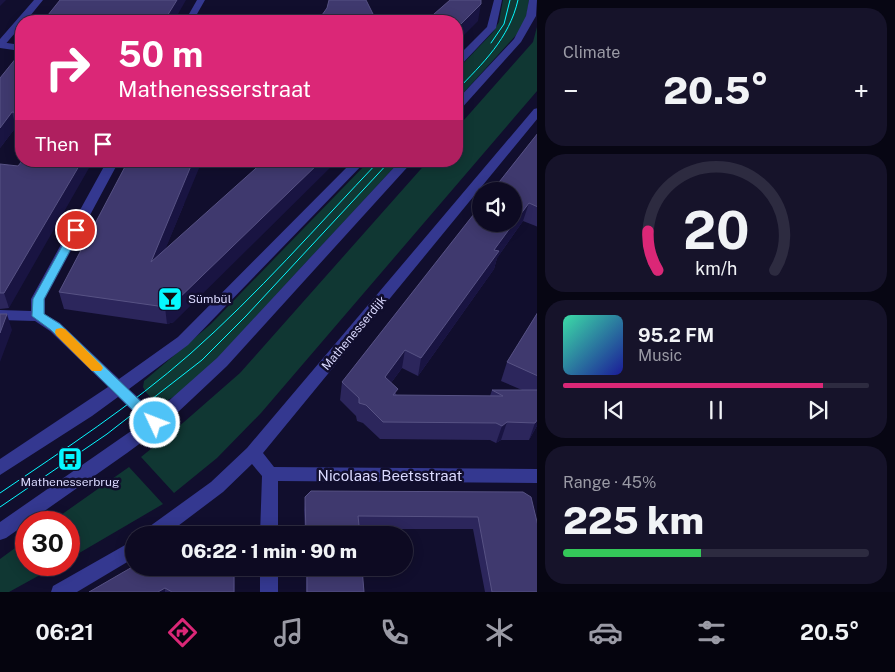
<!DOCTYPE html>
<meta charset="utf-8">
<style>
body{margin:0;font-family:"Public Sans",sans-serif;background:#16132a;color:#f1f3f6;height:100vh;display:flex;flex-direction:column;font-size:19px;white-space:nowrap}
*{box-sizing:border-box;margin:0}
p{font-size:16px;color:#9a9aa5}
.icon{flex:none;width:28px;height:28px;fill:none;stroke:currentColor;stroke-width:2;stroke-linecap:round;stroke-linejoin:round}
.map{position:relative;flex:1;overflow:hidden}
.sheet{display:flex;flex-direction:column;gap:8px;padding:8px;background:#070613;width:358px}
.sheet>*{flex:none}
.banner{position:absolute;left:15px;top:15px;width:448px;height:152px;border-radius:20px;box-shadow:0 2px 12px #0003,0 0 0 1px #2d2b40;background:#db2777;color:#fff;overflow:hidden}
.controls{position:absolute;left:472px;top:182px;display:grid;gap:10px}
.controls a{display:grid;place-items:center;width:50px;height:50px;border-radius:50%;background:#0d0a22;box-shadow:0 2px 12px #0003,0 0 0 1px #2d2b40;font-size:25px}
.speed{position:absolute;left:15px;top:511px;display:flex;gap:10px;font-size:25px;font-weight:700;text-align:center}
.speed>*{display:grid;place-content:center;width:65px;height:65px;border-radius:50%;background:#0d0a22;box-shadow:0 2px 12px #0003,0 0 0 1px #2d2b40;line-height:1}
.speed .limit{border:8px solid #d22;background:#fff;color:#111}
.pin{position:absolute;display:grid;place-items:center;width:42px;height:42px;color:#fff;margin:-21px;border:2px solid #fff;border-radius:50%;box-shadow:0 1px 5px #0007}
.me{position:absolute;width:55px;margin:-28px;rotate:313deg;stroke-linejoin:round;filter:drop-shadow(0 0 4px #0008)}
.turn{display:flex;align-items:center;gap:18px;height:105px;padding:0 20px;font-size:22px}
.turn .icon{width:65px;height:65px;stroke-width:2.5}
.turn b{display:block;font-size:35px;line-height:42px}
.then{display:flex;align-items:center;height:48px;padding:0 20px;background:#0003;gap:10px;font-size:19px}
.big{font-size:38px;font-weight:800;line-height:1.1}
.sheet .tile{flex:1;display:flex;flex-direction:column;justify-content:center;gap:8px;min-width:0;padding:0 18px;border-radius:20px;background:#16132a}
.sheet .dial{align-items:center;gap:0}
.dial svg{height:130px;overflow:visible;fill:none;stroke:#2d2b40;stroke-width:7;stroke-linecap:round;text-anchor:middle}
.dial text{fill:#f1f3f6;stroke:none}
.song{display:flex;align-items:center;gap:15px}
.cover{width:60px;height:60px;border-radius:8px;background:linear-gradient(135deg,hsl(160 70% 55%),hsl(240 70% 35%))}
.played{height:5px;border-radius:2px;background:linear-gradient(90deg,#db2777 85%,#2d2b40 85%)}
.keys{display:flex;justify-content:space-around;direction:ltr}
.heat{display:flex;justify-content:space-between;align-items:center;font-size:28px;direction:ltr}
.charge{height:8px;border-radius:4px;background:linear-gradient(90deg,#34c759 45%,#2d2b40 0)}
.trip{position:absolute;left:125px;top:526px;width:288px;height:50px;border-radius:25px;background:#0d0a22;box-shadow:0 2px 12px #0003,0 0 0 1px #2d2b40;font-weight:800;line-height:50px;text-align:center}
.tabs{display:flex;height:80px;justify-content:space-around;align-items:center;background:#05040e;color:#9a9aa5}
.tabs .icon{width:35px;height:35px}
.tabs .selected{color:#db2777}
.tabs b{font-size:22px;color:#f1f3f6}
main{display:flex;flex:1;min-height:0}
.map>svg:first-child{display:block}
</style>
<main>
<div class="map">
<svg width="538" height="592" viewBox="0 0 538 592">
<rect width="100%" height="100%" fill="#110e2d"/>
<path fill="#103733" d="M503,0h26l-3,18 -8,15 -62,68v-30l37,-39 6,-10z
M213,14l82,7h-87z
M537,27v64l-276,322 -44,45 -43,35 -33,-36 43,-35 56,-49 188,-212h28v-32l77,-87z
M369,161h31c-50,54 -100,108 -150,162 -15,16 -64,72 -83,77 -11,3 -19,-3 -24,-13l1,-6 67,-57z
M129,467l34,37 -94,55v-37h-18z
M26,540v25h32l-49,27h-9v-33z"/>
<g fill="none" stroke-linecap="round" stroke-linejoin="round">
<path fill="#343890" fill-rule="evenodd" d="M197,0h8l-12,21h-8z
M494,0h8l-6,28 -36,38 -4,1v-9l31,-31z
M529,0h8l-1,16 -15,26 -61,68 -4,1v-10l58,-62 12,-23z
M0,42l21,3v6l-21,-3z
M538,108v10l-275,335 11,14 264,2v14l-260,-2v54h-18l2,-59 -10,-12 -29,28 -57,43h-23l3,-6 65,-47 36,-34 287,-339z
M107,161h12l-74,138v15l15,9 59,56 59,-42 175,-176h13l-178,184 -59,44 26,24 62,-55 183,-197h13l-186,205 -34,32 -32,30 -34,25 -121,85 -6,2v-18l144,-100 -26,-25 -26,19 -92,59v-16l108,-72 -58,-56 -15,-10 -35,-1v-10l31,1v-12z
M134,540v18l-57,34h-26l2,-6z
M260,568h18v24h-18z"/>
<path fill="#343890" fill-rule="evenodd" d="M34,0h9l-17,21h-5v5l-18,21 -3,1v-9z"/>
<path stroke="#06f9ff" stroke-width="1" d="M491,43l13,-19 6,-24
M456,91c27,-28 53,-52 62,-91
M0,493c65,-44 131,-87 190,-139 68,-60 127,-128 189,-193
M0,507l107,-73 95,-74 44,-44 144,-155"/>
</g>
<path fill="#2c265c" d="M21,52v75h-5l-16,21z
M538,133v94l-15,-6 -26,37 -3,11 -76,107 -16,-8 -11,15 6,13h93l2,-6h30l-21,-9 6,-19 31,-50v112l-9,16h-28l-5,3 -6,-3 -110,-1 -17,-16 -6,-2 -1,-5 -16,-16 2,-18z
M0,164l9,144 -9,1z
M184,204l-19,45 9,73 -7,2 -103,-15 -5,-17z
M523,492l15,100h-53l-12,-63h-114l1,6h-55l-1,-25 1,-13z
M306,568h56l2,24h-58z
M234,571l1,21h-146z"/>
<path fill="#191442" d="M0,0h6l-6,6z
M177,0h9l-12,21h-10z
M481,4l-3,17 -22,22v-14z
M12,112l4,15 -16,21v-20z
M82,161h11l-84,147 -5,-15z
M193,161h9l-49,118 -2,-17z
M321,161h16l-163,161 -7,2 -2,-17z
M529,203l-6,18 -26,37 -3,11 -76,107 3,-18 73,-108z
M7,314l5,16 -12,32v-29z
M405,350l-3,18 -20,27 3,-18z
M538,419v5l-9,16 6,-17z
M507,422l-6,18 -5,3 6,-17z
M234,571l1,17v4h-1z
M165,588v4h-7z"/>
<path fill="#3f396e" stroke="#575284" d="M60,0h117l-13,21h-119l5,-6h-2z
M329,0h37l7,14 -1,7h-50v-6l5,-7z
M450,0h31v4l-25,25v-8h-30z
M21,52v61l-9,-1 -12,16v-50z
M538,133v74l-9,-4 -15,20v-32h-22z
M22,161h60l-78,132h-4v-129l18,2z
M128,161h65l-42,101 113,-101h57l-149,144 -7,2 -106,-15z
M481,205v19h32l-19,26 5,1 -78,107 -16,-8 -20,27 13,12 -5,6 110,1 -11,-6h46v29l-3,4 -28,-1 -5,4 -6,-3 -113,-1 -17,-17 -7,-2v-5l-17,-16z
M538,312v64l-31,-14z
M0,314h7l-7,19z
M311,491l212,1 8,5 7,29v66h-46l-14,-75 -120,-1 2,19h-54l-1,-38z
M134,566v2h94l6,3v21h-62l-7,-4 -7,4h-69z
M307,568h55l2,24h-57z"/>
<path fill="#4fc3f7" stroke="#337fa1" d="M76,227l5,3 -37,69v15l16,10 99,95 2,4 -2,4 -4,1 -5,-1 -99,-97 -19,-14 1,-17 38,-69z"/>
<path fill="#f59e0b" d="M61,328l4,1 36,36 2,3 -2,3h-9l-36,-36 -1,-3 1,-3z"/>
<defs>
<symbol id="bar-square" viewBox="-11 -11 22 22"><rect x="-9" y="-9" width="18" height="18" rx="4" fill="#06f9ff" stroke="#110e2d"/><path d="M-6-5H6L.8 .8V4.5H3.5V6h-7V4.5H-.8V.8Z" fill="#111"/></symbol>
<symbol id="bus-square" viewBox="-11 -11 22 22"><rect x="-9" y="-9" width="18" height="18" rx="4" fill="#06f9ff" stroke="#110e2d"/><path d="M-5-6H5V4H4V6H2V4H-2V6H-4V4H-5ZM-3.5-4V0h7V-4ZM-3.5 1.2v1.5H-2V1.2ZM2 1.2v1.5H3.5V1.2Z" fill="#111"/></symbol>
</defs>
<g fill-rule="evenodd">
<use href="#bar-square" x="156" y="285" width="28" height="28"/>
<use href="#bus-square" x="56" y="445" width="28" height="28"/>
</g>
<g text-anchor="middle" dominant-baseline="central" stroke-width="5" stroke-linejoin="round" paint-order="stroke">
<g font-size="12" fill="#dbdaff" stroke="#110e2d" text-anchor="start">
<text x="188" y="299">Sümbül</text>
<text x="70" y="482" text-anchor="middle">Mathenesserbrug</text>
</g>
<g font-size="12" fill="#dbdaff" stroke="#110e2d">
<text transform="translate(354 333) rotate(-50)">Mathenesserdijk</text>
</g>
<g font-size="15" fill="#dbdaff" stroke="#110e2d">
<text x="390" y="475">Nicolaas Beetsstraat</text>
</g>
</g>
</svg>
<div class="controls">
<a><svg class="icon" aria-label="sound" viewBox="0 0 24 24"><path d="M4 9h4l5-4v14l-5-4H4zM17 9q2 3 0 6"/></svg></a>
</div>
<div class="speed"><div class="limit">30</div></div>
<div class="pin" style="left:76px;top:230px;background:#d93025"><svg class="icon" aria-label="arrive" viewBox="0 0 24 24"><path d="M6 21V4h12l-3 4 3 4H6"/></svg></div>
<svg class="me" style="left:155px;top:423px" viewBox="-20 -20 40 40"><circle r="17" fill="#4fc3f7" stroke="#fff" stroke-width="3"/><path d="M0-11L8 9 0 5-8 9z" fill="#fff"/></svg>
<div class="trip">06:22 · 1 min · 90 m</div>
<div class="banner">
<div class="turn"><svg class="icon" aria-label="right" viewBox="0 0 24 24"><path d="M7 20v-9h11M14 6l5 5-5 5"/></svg><div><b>50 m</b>Mathenesserstraat</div></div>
<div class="then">Then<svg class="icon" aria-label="arrive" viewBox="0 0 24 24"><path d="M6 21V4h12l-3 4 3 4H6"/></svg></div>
</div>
</div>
<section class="sheet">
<div class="tile"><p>Climate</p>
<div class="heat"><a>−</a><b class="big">20.5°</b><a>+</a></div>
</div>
<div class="tile dial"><svg viewBox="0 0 100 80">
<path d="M14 69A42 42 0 1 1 86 69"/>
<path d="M14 69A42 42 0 0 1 8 45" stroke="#db2777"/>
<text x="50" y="56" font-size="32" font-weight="700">20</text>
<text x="50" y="72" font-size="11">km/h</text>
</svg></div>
<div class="tile">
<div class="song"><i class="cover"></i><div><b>95.2 FM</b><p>Music</p></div></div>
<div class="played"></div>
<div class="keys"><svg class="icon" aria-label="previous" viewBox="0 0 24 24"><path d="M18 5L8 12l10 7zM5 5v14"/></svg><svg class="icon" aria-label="pause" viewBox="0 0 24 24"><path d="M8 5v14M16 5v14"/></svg><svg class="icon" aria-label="next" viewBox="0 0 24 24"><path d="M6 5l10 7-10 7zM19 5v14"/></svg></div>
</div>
<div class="tile"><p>Range · 45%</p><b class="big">225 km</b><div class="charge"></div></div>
</section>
</main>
<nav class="tabs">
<b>06:21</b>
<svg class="icon selected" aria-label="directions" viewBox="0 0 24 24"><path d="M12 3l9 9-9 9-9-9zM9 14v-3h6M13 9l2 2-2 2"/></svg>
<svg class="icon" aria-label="music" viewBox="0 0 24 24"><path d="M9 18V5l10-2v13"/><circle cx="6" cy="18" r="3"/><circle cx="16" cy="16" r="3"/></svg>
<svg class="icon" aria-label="phone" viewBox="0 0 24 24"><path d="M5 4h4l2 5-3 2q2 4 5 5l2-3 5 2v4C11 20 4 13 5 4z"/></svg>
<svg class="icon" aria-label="climate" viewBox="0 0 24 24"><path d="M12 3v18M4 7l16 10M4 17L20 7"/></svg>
<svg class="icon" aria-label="car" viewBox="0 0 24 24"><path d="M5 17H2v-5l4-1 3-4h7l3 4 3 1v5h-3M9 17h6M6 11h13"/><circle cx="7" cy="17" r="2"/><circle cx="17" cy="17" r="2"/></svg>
<svg class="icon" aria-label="filters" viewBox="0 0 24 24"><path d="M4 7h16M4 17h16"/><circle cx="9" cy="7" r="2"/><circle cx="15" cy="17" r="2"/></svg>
<b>20.5°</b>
</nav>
